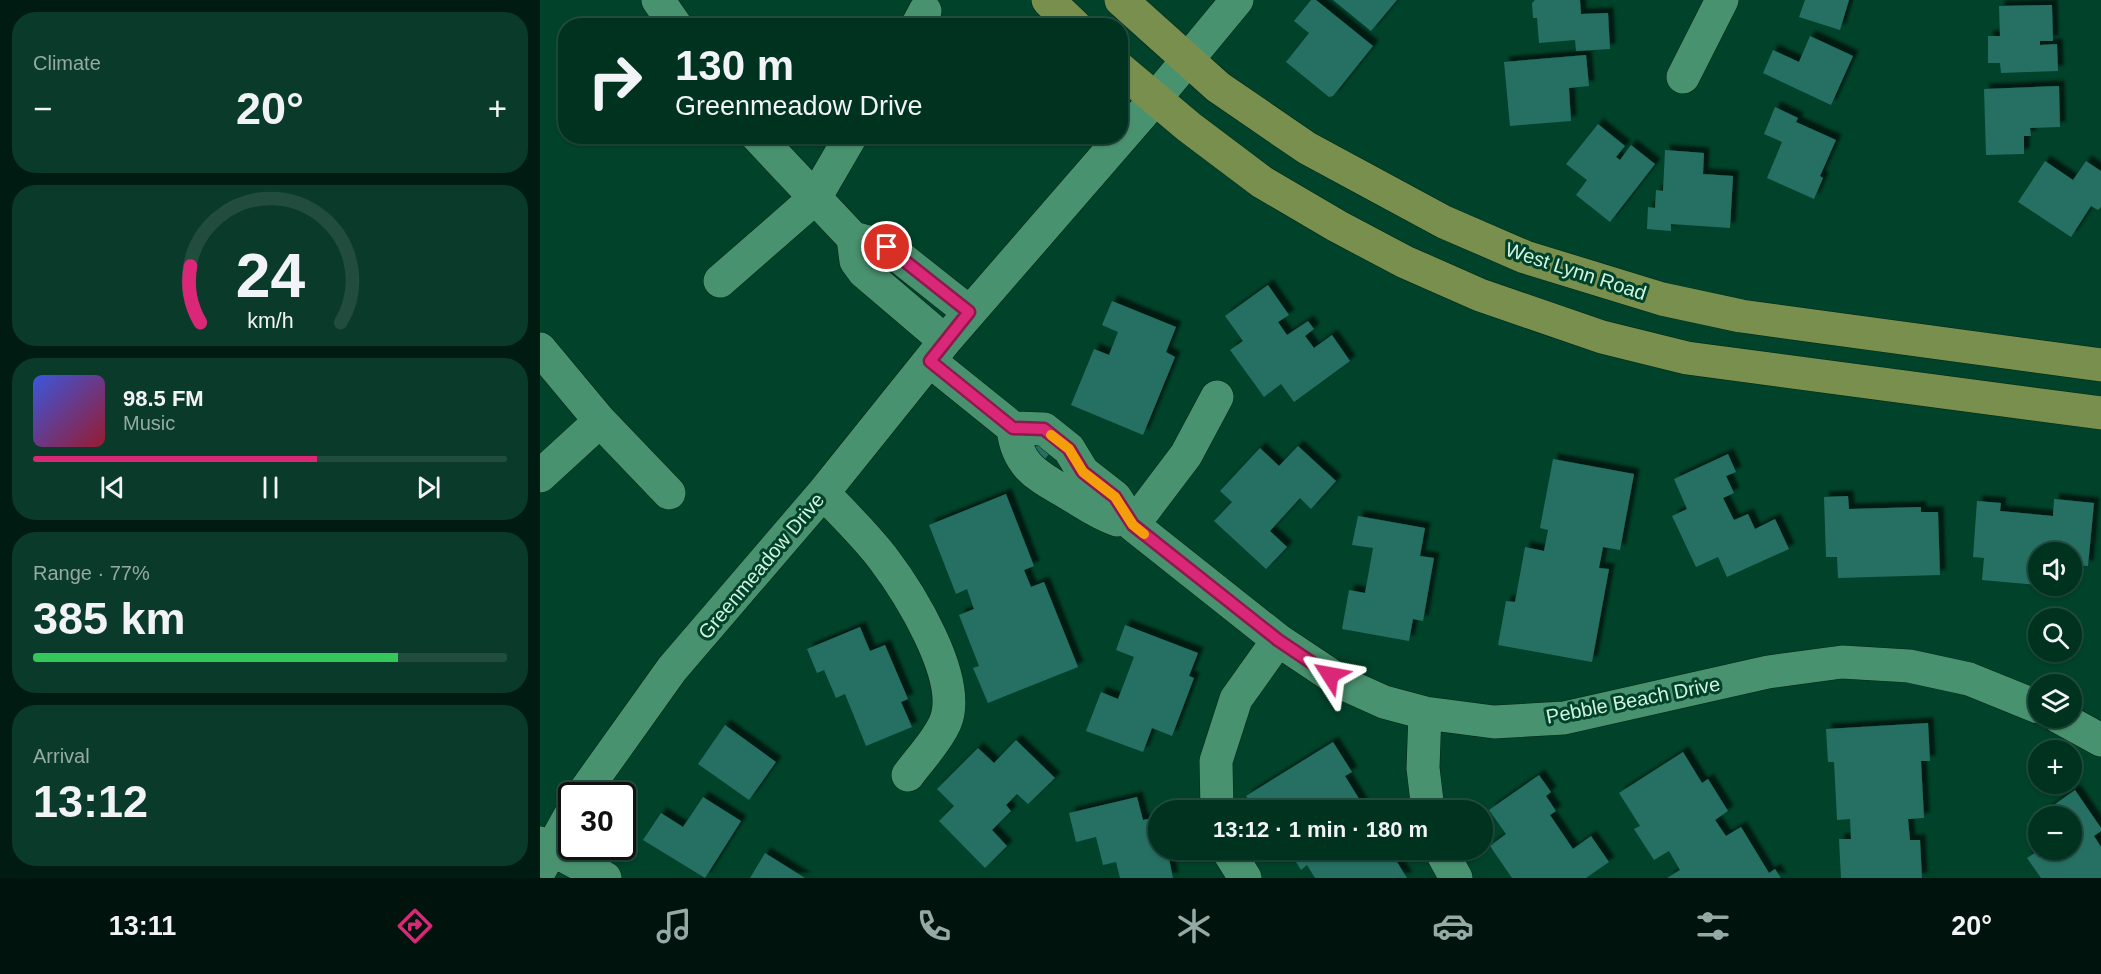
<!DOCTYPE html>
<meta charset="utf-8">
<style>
body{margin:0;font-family:Arial,sans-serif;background:#0a3a29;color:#f1f3f6;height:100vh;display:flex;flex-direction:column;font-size:22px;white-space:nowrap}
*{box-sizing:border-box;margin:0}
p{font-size:20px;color:#95aaa5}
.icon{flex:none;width:33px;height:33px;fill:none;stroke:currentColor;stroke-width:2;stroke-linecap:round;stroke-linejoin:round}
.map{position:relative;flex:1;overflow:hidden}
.side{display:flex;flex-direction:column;gap:12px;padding:12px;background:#001c12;width:540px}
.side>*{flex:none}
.banner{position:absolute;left:18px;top:18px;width:570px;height:126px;border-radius:24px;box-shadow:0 2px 4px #0004,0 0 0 2px #224d3e;background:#003220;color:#f1f3f6;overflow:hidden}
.controls{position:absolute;left:1488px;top:542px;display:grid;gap:12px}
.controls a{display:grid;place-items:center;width:54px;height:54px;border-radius:50%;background:#003220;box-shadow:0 2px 4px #0004,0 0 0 2px #224d3e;font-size:30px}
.speed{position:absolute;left:18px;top:782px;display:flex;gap:12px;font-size:30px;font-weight:700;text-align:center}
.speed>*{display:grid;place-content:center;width:78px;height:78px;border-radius:50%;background:#003220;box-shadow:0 2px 4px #0004,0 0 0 2px #224d3e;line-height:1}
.speed .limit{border:3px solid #111;border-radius:9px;background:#fff;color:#111}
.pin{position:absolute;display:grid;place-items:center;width:51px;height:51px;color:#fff;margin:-26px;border:3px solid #fff;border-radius:50%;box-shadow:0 2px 6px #0007}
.me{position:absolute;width:66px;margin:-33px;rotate:304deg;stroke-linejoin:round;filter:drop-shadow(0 0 4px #0008)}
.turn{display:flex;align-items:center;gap:21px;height:126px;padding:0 18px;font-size:27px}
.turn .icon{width:78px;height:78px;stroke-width:2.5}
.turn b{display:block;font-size:42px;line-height:51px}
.big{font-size:45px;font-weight:700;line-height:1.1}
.side .widget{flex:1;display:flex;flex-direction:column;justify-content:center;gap:9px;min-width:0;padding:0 21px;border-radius:24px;background:#0a3a29}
.side .dial{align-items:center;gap:0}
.dial svg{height:156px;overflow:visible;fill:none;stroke:#224d3e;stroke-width:7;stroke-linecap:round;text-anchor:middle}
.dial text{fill:#f1f3f6;stroke:none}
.song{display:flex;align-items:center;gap:18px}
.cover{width:72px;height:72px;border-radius:9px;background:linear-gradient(135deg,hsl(230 70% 55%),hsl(350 70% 35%))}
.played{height:6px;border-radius:3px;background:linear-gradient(90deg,#db2777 60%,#224d3e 60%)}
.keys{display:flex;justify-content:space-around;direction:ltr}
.heat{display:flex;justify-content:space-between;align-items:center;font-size:33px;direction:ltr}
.charge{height:9px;border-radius:4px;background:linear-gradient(90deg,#34c759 77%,#224d3e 0)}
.trip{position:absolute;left:608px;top:800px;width:345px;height:60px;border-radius:30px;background:#003220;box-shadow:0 2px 4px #0004,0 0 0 2px #224d3e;font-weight:700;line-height:60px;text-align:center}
.dock{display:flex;height:96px;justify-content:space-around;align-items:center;background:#00140d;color:#95aaa5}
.dock .icon{width:42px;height:42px}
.dock .current{color:#db2777}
.dock b{font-size:27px;color:#f1f3f6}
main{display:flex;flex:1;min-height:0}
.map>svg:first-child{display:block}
</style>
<main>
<section class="side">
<div class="widget"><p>Climate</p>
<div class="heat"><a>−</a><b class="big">20°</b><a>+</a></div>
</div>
<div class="widget dial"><svg viewBox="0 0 100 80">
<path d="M14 69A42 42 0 1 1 86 69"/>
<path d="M14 69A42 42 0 0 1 9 40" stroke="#db2777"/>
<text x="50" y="56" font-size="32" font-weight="700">24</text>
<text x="50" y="72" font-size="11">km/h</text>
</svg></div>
<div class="widget">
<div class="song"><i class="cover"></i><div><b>98.5 FM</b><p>Music</p></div></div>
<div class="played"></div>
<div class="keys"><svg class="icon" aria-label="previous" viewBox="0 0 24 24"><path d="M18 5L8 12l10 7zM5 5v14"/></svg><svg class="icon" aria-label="pause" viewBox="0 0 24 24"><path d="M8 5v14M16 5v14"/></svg><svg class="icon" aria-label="next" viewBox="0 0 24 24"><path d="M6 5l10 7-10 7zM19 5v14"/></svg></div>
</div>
<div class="widget"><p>Range · 77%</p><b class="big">385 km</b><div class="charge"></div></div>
<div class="widget"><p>Arrival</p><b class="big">13:12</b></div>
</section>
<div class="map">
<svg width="1561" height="878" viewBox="0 0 1561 878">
<defs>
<filter id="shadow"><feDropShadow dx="5.5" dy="-5.5" stdDeviation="1.5" flood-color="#0009"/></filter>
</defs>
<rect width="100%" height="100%" fill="#00422a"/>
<path fill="#267064" filter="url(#shadow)" d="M771,0h5l57,46 -40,50 -4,1 -43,-35 23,-29 -15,-12z
M793,0h64l-26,31z
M995,0h45l1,14 27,-1 2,36 -34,2 -1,-11 -36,3 -2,-25h-4l-1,-15z
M1265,0h44l-9,30 -41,-13z
M1512,5l1,36h-13v4l17,-1 1,27 -57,2 -1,-10h-12v-27h12l-1,-30z
M1270,36l43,20 -22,49 -68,-32 10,-23 26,12z
M1046,55l3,31 -20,2 2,33 -61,5 -6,-64z
M1519,86l1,41 -30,1 1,8h-7v18l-38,1 -2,-66z
M1235,107l23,11 -2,4 40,18 -16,36 3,2 -9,21 -47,-21 15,-36 -18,-8z
M1058,124l27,22 -9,11 4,3 11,-15 24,19 -45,58 -34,-27 11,-15 -21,-16z
M1125,150l39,3 -1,21 30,2 -3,52 -59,-4v7l-24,-2 1,-22 7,1 1,-18 7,1z
M1505,161l28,19 13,-19 15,10v36l-3,3 -7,-4 -20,31 -53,-35z
M728,285l21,30 -11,7 9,13 21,-14 6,8 -9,7 9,12 18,-13 18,26 -56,41 -13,-18 -17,13 -34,-47 13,-9 -18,-25z
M572,301l64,26 -10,25 9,5 -32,78 -72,-30 23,-56 15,6 9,-23 -16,-7z
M502,440l11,9 -8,10 -11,-10z
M758,446l38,35 -25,28 -11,-11 -30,33 17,16 -21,22 -52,-48 18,-19 -12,-11 40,-43 19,18z
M1188,454l8,18 -10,4 8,17 -11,5 11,22 14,-6 7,15 20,-10 14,30 -62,28 -9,-20 -22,10 -24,-51 15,-7 -13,-30z
M1013,459l81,15 -14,76 -17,-3 -4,21 10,1 -17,93 -94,-17 8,-44 9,1 10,-55 19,4 4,-21 -8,-2z
M466,494l28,72 -10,4 7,17 13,-5 34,85 -90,36 -15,-35 6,-2 -20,-51 15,-6 -7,-20 -11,5 -27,-69z
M1308,496l1,13 72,-2v5h17l2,63 -102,3 -1,-21h-11l-2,-60z
M1514,499l40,4 -6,63 -16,-1v-13h-34v33l-56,-5 2,-22 -11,-1 4,-56 24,2 -1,8 53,5z
M818,516l67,12 -5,28 14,2 -11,63 -10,-2 -4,22 -67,-12 7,-39 16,3 8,-45 -21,-3z
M585,625l73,28 -9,23 5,2 -22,58 -20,-8 -9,24 -57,-21 15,-39 17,7 16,-42 -18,-7z
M320,627l10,24 15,-6 23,54 -7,3 11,25 -46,19 -21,-52 -9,4 -12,-28 -7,3 -10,-24z
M1388,723l2,38h-9l3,57 -16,1 2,21h10l2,38h-81l-2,-39h12l-1,-20 -13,1 -3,-58h-6l-2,-33z
M185,725l51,37 -27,38 -51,-36z
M476,740l39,38 -27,26 -11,-10 -11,11 5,6 -19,19 15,16 -22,22 -46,-47 15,-15 -17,-17 41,-41 16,15z
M793,742l19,30 -7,4 21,34h-111l-9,-14z
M1143,752l19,31 6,-4 20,32 -13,9 11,16 15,-9 28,46 6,-4 6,9h-114l13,-8 -11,-19 -15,9 -20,-31 6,-3 -21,-33z
M999,775l12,17 -5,4 10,15 -6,4 23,34 18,-13 18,26 -23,16h-74l-22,-32 16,-12 -17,-24z
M1535,790l26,38v3l-7,5 7,11v31h-60l-14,-20 14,-9h31v-33h-34v25l-11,-17z
M163,797l38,24 -36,57 -62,-38 18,-27 22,14z
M597,797l6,23 15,-3v32h9l6,29h-53l-4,-16 -13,3 -7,-28 -20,5 -7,-29z
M748,849h101l18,29h-92l-8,-13 -6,5z
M225,853l40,25h-55z"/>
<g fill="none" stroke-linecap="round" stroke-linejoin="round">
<defs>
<path id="minor" d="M118,0l18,26
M377,26l8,-15
M1143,77l39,-77
M217,136l96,102 34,9 82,65
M313,238l3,23 8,11 81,69
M180,281l95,-83 36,-62
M0,349l60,72 69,72
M390,361l83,67 31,1 25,20 14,23 32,25 18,28 145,115 66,44 40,18 41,11 69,9 70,-4 204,-46 74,-10 67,4 60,13 69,28
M473,428c4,41 28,49 59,68 15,9 28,18 45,24
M0,476l60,-55
M283,493c21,21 41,41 59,64 26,34 82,122 63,166 -8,18 -25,36 -37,52
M593,525l53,-70 31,-58
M885,713l-2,55 5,42
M1519,717l42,23
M42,795l90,-126 151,-176 122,-152 210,-242 82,-99
M677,810l-1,-49 20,-62 42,-59
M0,843l65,35
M687,849l18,29
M900,849l16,29
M0,870l32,-58"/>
<path id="major" d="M508,0l27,26
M581,0l97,87 89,61 137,74 81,35 137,42 79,17 360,49
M580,69l69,58 73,55 75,44 68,36 75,33 122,42 85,21 414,55"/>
</defs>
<use href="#minor" stroke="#002615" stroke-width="34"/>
<use href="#major" stroke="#002615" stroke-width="34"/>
<use href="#minor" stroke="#49926f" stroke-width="33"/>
<use href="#major" stroke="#798f4d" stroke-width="33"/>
</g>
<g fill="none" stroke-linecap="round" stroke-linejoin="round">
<defs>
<path id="route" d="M347,247l82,65 -39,49 83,67 31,1 25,20 14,23 32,25 18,28 145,115 52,35"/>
</defs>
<use href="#route" stroke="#8e194d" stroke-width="15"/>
<use href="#route" stroke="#db2777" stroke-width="10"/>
<path stroke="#f59e0b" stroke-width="10" d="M511,435l18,14 14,23 32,25 18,28 11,9"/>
</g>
<g text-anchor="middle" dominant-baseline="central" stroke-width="6" stroke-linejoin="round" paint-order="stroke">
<g font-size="20" fill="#d0f4e0" stroke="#00422a">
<text transform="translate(1036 271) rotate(18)">West Lynn Road</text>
<text transform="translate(221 566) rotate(-50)">Greenmeadow Drive</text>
<text transform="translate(1093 700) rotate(-11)">Pebble Beach Drive</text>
</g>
</g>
</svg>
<div class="controls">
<a><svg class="icon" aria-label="sound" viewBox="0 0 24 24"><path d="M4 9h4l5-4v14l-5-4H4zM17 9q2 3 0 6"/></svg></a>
<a><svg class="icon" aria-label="search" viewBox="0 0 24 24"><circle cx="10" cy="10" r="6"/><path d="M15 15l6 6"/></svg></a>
<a><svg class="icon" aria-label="layers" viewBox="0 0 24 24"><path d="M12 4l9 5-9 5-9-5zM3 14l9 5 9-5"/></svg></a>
<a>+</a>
<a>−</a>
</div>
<div class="speed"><div class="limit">30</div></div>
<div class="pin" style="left:347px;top:247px;background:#d93025"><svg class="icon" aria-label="arrive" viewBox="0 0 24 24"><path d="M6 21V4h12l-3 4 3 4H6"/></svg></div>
<svg class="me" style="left:790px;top:675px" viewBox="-20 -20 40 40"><path d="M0-17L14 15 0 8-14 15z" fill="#db2777" stroke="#fff" stroke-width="4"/></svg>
<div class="trip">13:12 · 1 min · 180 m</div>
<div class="banner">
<div class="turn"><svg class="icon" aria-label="right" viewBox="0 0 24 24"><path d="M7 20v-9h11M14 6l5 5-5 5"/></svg><div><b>130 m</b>Greenmeadow Drive</div></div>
</div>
</div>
</main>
<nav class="dock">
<b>13:11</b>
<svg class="icon current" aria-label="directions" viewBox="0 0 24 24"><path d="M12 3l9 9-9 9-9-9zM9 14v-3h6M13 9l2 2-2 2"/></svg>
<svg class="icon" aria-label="music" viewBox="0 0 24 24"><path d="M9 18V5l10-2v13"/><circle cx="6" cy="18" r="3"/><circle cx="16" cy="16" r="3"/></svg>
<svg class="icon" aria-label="phone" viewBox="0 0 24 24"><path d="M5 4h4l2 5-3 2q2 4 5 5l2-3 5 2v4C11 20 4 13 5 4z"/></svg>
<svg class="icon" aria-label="climate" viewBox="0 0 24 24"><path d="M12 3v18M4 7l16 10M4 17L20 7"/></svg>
<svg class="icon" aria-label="car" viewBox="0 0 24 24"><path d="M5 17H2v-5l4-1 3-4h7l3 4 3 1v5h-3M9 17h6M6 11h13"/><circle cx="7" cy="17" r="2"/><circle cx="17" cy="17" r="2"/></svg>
<svg class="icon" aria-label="filters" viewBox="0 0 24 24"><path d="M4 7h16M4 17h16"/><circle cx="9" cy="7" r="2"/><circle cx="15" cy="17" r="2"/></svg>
<b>20°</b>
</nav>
